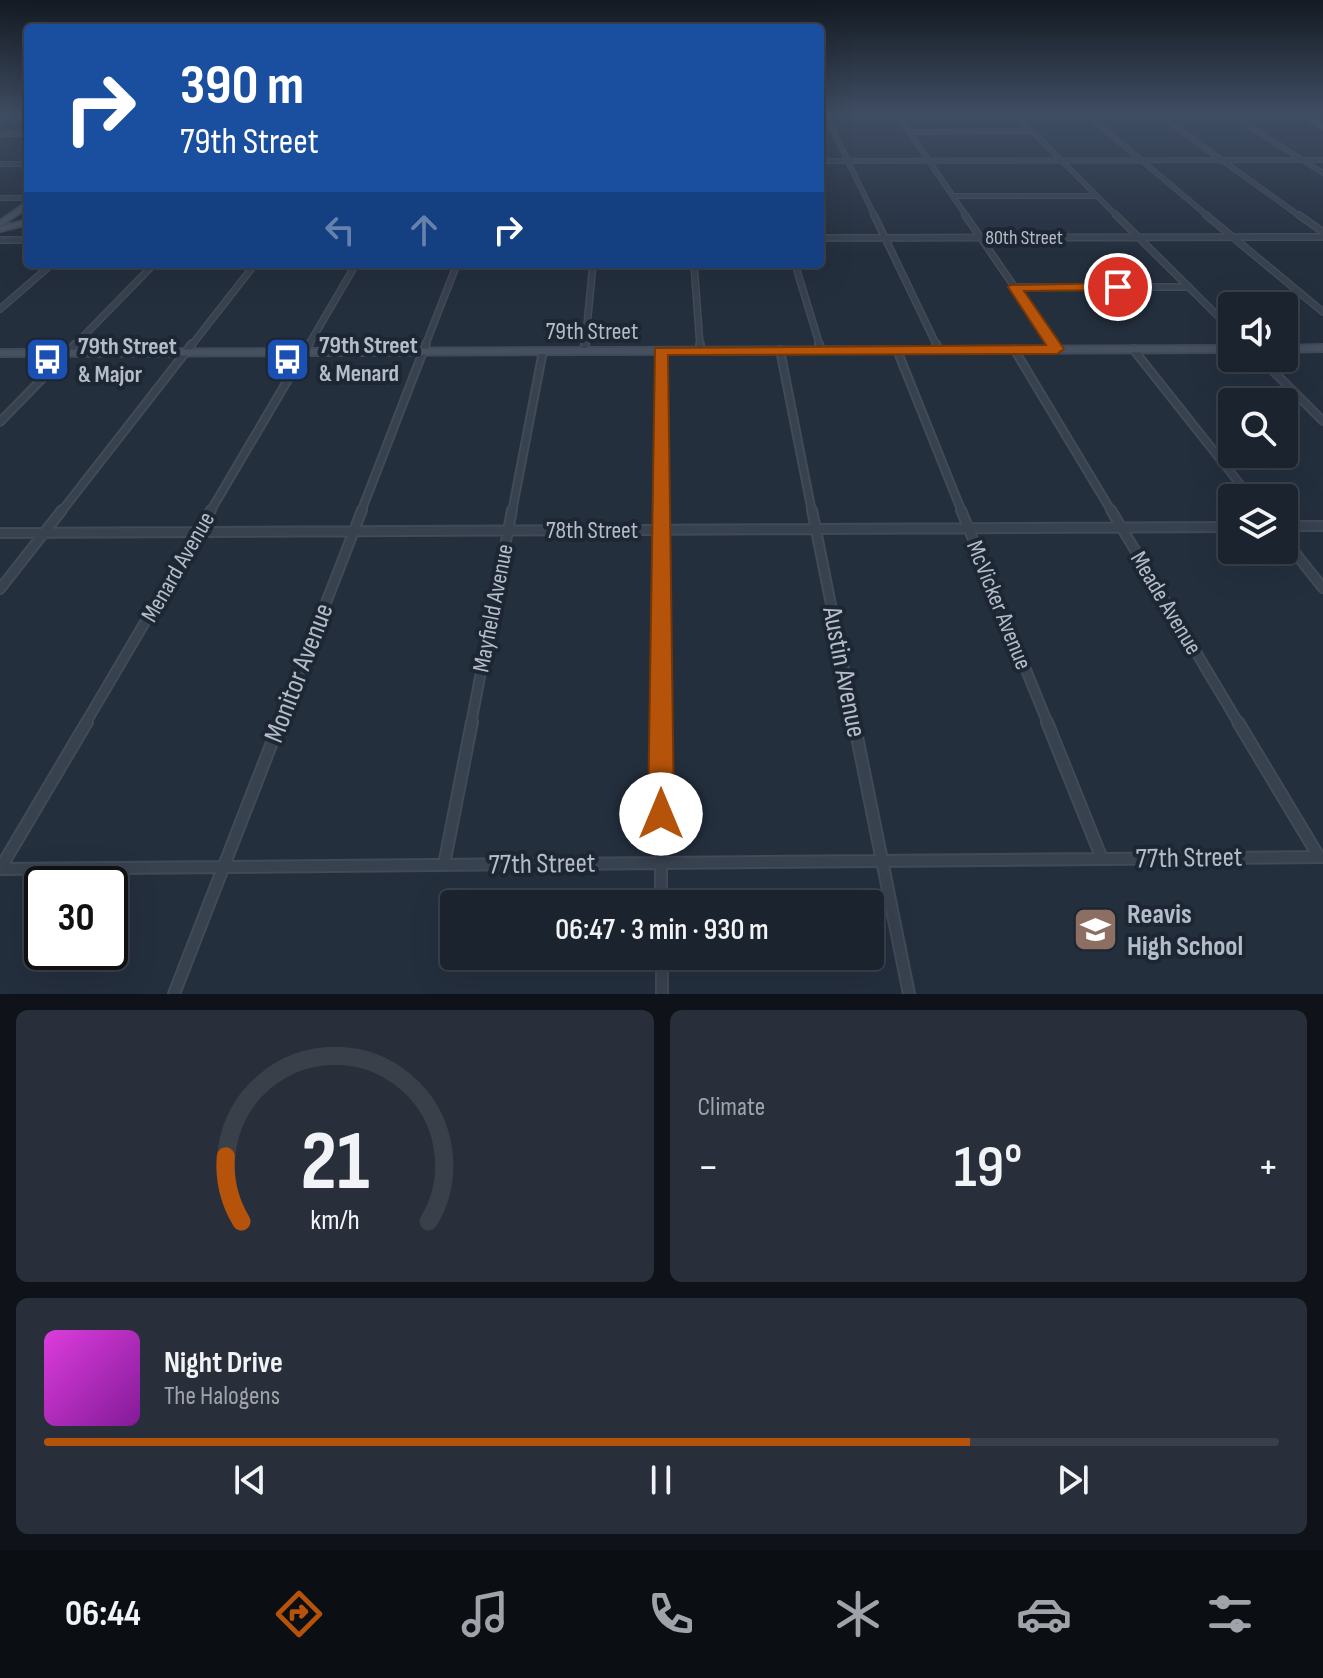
<!DOCTYPE html>
<meta charset="utf-8">
<style>
body{margin:0;font-family:"Sofia Sans Condensed",sans-serif;background:#282f3a;color:#f1f3f6;height:100vh;display:flex;flex-direction:column;font-size:30px;white-space:nowrap}
*{box-sizing:border-box;margin:0}
p{font-size:26px;color:#a0a4aa}
.icon{flex:none;width:44px;height:44px;fill:none;stroke:currentColor;stroke-width:2;stroke-linecap:round;stroke-linejoin:round}
.map{position:relative;height:994px;overflow:hidden}
.drawer{display:flex;flex-direction:column;gap:16px;padding:16px;background:#0f1319;flex:1}
.drawer>*{flex:none}
.guide{position:absolute;left:24px;top:24px;width:800px;height:244px;border-radius:8px;box-shadow:0 8px 32px #0002,0 0 0 2px #39404a;background:#1a4fa0;color:#fff;overflow:hidden}
.buttons{position:absolute;left:1218px;top:292px;display:grid;gap:16px}
.buttons a{display:grid;place-items:center;width:80px;height:80px;border-radius:8px;background:#1b232e;box-shadow:0 8px 32px #0002,0 0 0 2px #39404a;font-size:40px}
.speed{position:absolute;left:24px;top:866px;display:flex;gap:16px;font-size:40px;font-weight:700;text-align:center}
.speed>*{display:grid;place-content:center;width:104px;height:104px;border-radius:50%;background:#1b232e;box-shadow:0 8px 32px #0002,0 0 0 2px #39404a;line-height:1}
.speed .limit{border:4px solid #111;border-radius:12px;background:#fff;color:#111}
.pin{position:absolute;display:grid;place-items:center;width:68px;height:68px;color:#fff;margin:-34px;border:4px solid #fff;border-radius:50%;box-shadow:0 2px 8px #0007}
.me{position:absolute;width:88px;margin:-44px;rotate:0deg;stroke-linejoin:round;filter:drop-shadow(0 0 6px #0008)}
.turn{display:flex;align-items:center;gap:28px;height:168px;padding:0 24px;font-size:36px}
.turn .icon{width:104px;height:104px;stroke-width:2.5}
.turn b{display:block;font-size:56px;line-height:68px}
.lanes{display:flex;align-items:center;height:76px;padding:0 24px;background:#0003;justify-content:center;gap:40px;direction:ltr}
.lanes .off{opacity:.35}
.big{font-size:60px;font-weight:600;line-height:1.1}
.drawer .card{flex:1;display:flex;flex-direction:column;justify-content:center;gap:12px;min-width:0;padding:0 28px;border-radius:12px;background:#282f3a}
.drawer .dial{align-items:center;gap:0}
.dial svg{height:208px;overflow:visible;fill:none;stroke:#39404a;stroke-width:7;stroke-linecap:round;text-anchor:middle}
.dial text{fill:#f1f3f6;stroke:none}
.song{display:flex;align-items:center;gap:24px}
.cover{width:96px;height:96px;border-radius:12px;background:linear-gradient(135deg,hsl(300 70% 55%),hsl(290 70% 35%))}
.played{height:8px;border-radius:4px;background:linear-gradient(90deg,#b45309 75%,#39404a 75%)}
.keys{display:flex;justify-content:space-around;direction:ltr}
.heat{display:flex;justify-content:space-between;align-items:center;font-size:44px;direction:ltr}
.drawer .tiles{flex:1;display:grid;gap:16px;grid-template-columns:1fr 1fr}
.card:last-child{grid-column:span 2}
.trip{position:absolute;left:440px;top:890px;width:444px;height:80px;border-radius:8px;background:#1b232e;box-shadow:0 8px 32px #0002,0 0 0 2px #39404a;font-weight:600;line-height:80px;text-align:center}
.tab-bar{display:flex;height:128px;justify-content:space-around;align-items:center;background:#0b0e12;color:#a0a4aa}
.tab-bar .icon{width:56px;height:56px}
.tab-bar .current{color:#b45309}
.tab-bar b{font-size:36px;color:#f1f3f6}
.map>svg:first-child{display:block}
</style>
<div class="map">
<svg width="1323" height="994" viewBox="0 0 1323 994">
<rect width="100%" height="100%" fill="#242f3e"/>
<g fill="none" stroke-linecap="round" stroke-linejoin="round">
<defs>
<path id="street-far4" d="M825,114l50,103
M897,114l70,103
M1015,114l103,103
M1086,114l123,103
M1158,114l143,103
M1230,114l93,59
M0,121l12,-7
M909,132l122,-1
M0,134h28
M820,161l503,-1
M0,164h28
M953,196h144
M0,198h28"/>
<path id="street-far3" d="M874,215l63,131
M965,215l90,131
M1116,215l116,115
M1206,215l117,97
M1299,215l24,17
M820,238l503,-1
M0,240h28
M694,264l6,82
M795,264l25,82
M1015,287h174
M0,309l52,-45
M74,346l80,-82
M191,346l64,-82
M308,346l48,-82
M425,346l32,-82
M585,346l8,-82"/>
<path id="street-far2" d="M700,344v7
M819,344l2,6
M936,344l3,6
M1054,344l3,5
M1014,349l98,163
M1133,349l118,149
M780,350l32,162
M897,350l65,162
M584,351l1,-7
M660,351v161
M1260,358l63,63
M0,422l76,-78
M61,512l131,-168
M210,512l99,-168
M361,512l65,-168
M512,512l31,-161"/>
<path id="street-far1" d="M660,510l1,214
M812,510l43,214
M961,510l87,214
M1111,510l128,214
M1284,526h39
M0,533l1232,-6
M1284,539l39,49
M0,589l62,-79
M85,724l126,-214
M279,724l83,-214
M471,724l41,-214"/>
<path id="street" d="M661,722v182
M854,722l55,272
M1047,722l55,137
M1238,722l81,135
M444,865l28,-143
M0,869l1323,-12
M0,869l87,-147
M662,956v38
M174,994l106,-272"/>
<path id="secondary" d="M1300,114h6l17,10v4z
M28,202v5l-28,19v-5z
M28,220v4l-28,7v-4z
M1323,345v6l-39,1v-6z
M1232,346v6l-1232,4v-6z"/>
</defs>
<use href="#street-far4" stroke="#414a57" stroke-width="6"/>
<use href="#street-far3" stroke="#414a57" stroke-width="8"/>
<use href="#street-far2" stroke="#414a57" stroke-width="10"/>
<use href="#street-far1" stroke="#414a57" stroke-width="12"/>
<use href="#street" stroke="#414a57" stroke-width="14"/>
<use href="#secondary" stroke="#414a57" stroke-width="4"/>
<use href="#street-far4" stroke="#38414e" stroke-width="4"/>
<use href="#street-far3" stroke="#38414e" stroke-width="5"/>
<use href="#street-far2" stroke="#38414e" stroke-width="6"/>
<use href="#street-far1" stroke="#38414e" stroke-width="8"/>
<use href="#street" stroke="#38414e" stroke-width="10"/>
<use href="#secondary" fill="#465061" fill-rule="evenodd"/>
</g>
<linearGradient id="sky" x2="0" y2="1"><stop stop-color="#141a22"/><stop offset="0.45" stop-color="#3f4d63"/><stop offset="1" stop-color="#3f4d63" stop-opacity="0"/></linearGradient>
<rect width="1323" height="253" fill="url(#sky)"/>
<path fill="#b45309" stroke="#753606" stroke-width="2" d="M1118,283l4,1v6l-98,1 40,58 -7,5 -389,1 6,459 -4,9 -9,4 -9,-4 -4,-9 7,-466 391,-3 -38,-58 2,-2z"/>
<defs>
<symbol id="bus-square" viewBox="-11 -11 22 22"><rect x="-9" y="-9" width="18" height="18" rx="4" fill="#1a4fb4" stroke="#1d2633"/><path d="M-5-6H5V4H4V6H2V4H-2V6H-4V4H-5ZM-3.5-4V0h7V-4ZM-3.5 1.2v1.5H-2V1.2ZM2 1.2v1.5H3.5V1.2Z" fill="#fff"/></symbol>
<symbol id="school-square" viewBox="-11 -11 22 22"><rect x="-9" y="-9" width="18" height="18" rx="4" fill="#8d6e63" stroke="#1d2633"/><path d="M0-5L7-2L0 1L-7-2ZM-4 1L0 2.5L4 1V4Q0 6-4 4Z" fill="#fff"/></symbol>
</defs>
<g fill-rule="evenodd">
<use href="#bus-square" x="262" y="334" width="51" height="51"/>
<use href="#bus-square" x="22" y="334" width="51" height="51"/>
<use href="#school-square" x="1070" y="904" width="51" height="51"/>
</g>
<g text-anchor="middle" dominant-baseline="central" stroke-width="8" stroke-linejoin="round" paint-order="stroke">
<g font-size="20" fill="#b4bcc9" stroke="#1d2633">
<text x="1024" y="238">80th Street</text>
</g>
<g font-size="24" fill="#b4bcc9" stroke="#1d2633">
<text x="592" y="331">79th Street</text>
<text x="592" y="530">78th Street</text>
<text transform="translate(178 567) rotate(-60)">Menard Avenue</text>
<text transform="translate(1166 603) rotate(59)">Meade Avenue</text>
<text transform="translate(999 605) rotate(68)">McVicker Avenue</text>
<text transform="translate(493 608) rotate(-79)">Mayfield Avenue</text>
</g>
<g font-size="24" font-weight="bold" fill="#b4bcc9" stroke="#1d2633" text-anchor="start">
<text x="319" y="345">79th Street<tspan x="319" dy="28">&amp; Menard</tspan></text>
<text x="78" y="346">79th Street<tspan x="78" dy="28">&amp; Major</tspan></text>
</g>
<g font-size="28" fill="#b4bcc9" stroke="#1d2633">
<text transform="translate(844 672) rotate(79)">Austin Avenue</text>
<text transform="translate(299 673) rotate(-69)">Monitor Avenue</text>
<text transform="translate(1189 858) rotate(-1)">77th Street</text>
<text transform="translate(542 864) rotate(-1)">77th Street</text>
</g>
<g font-size="28" font-weight="bold" fill="#b4bcc9" stroke="#1d2633" text-anchor="start">
<text x="1127" y="914">Reavis<tspan x="1127" dy="32">High School</tspan></text>
</g>
</g>
</svg>
<div class="buttons">
<a><svg class="icon" aria-label="sound" viewBox="0 0 24 24"><path d="M4 9h4l5-4v14l-5-4H4zM17 9q2 3 0 6"/></svg></a>
<a><svg class="icon" aria-label="search" viewBox="0 0 24 24"><circle cx="10" cy="10" r="6"/><path d="M15 15l6 6"/></svg></a>
<a><svg class="icon" aria-label="layers" viewBox="0 0 24 24"><path d="M12 4l9 5-9 5-9-5zM3 14l9 5 9-5"/></svg></a>
</div>
<div class="speed"><div class="limit">30</div></div>
<div class="pin" style="left:1118px;top:287px;background:#d93025"><svg class="icon" aria-label="arrive" viewBox="0 0 24 24"><path d="M6 21V4h12l-3 4 3 4H6"/></svg></div>
<svg class="me" style="left:661px;top:814px" viewBox="-20 -20 40 40"><circle r="19" fill="#fff"/><path d="M0-13L10 11 0 6-10 11z" fill="#b45309"/></svg>
<div class="trip">06:47 · 3 min · 930 m</div>
<div class="guide">
<div class="turn"><svg class="icon" aria-label="right" viewBox="0 0 24 24"><path d="M7 20v-9h11M14 6l5 5-5 5"/></svg><div><b>390 m</b>79th Street</div></div>
<div class="lanes"><svg class="icon off" aria-label="left" viewBox="0 0 24 24"><path d="M17 20v-9H6M10 6l-5 5 5 5"/></svg><svg class="icon off" aria-label="ahead" viewBox="0 0 24 24"><path d="M12 20V5M6 11l6-6 6 6"/></svg><svg class="icon" aria-label="right" viewBox="0 0 24 24"><path d="M7 20v-9h11M14 6l5 5-5 5"/></svg></div>
</div>
</div>
<section class="drawer">
<div class="tiles">
<div class="card dial"><svg viewBox="0 0 100 80">
<path d="M14 69A42 42 0 1 1 86 69"/>
<path d="M14 69A42 42 0 0 1 8 44" stroke="#b45309"/>
<text x="50" y="56" font-size="32" font-weight="700">21</text>
<text x="50" y="72" font-size="11">km/h</text>
</svg></div>
<div class="card"><p>Climate</p>
<div class="heat"><a>−</a><b class="big">19°</b><a>+</a></div>
</div>
<div class="card">
<div class="song"><i class="cover"></i><div><b>Night Drive</b><p>The Halogens</p></div></div>
<div class="played"></div>
<div class="keys"><svg class="icon" aria-label="previous" viewBox="0 0 24 24"><path d="M18 5L8 12l10 7zM5 5v14"/></svg><svg class="icon" aria-label="pause" viewBox="0 0 24 24"><path d="M8 5v14M16 5v14"/></svg><svg class="icon" aria-label="next" viewBox="0 0 24 24"><path d="M6 5l10 7-10 7zM19 5v14"/></svg></div>
</div>
</div>
</section>
<nav class="tab-bar">
<b>06:44</b>
<svg class="icon current" aria-label="directions" viewBox="0 0 24 24"><path d="M12 3l9 9-9 9-9-9zM9 14v-3h6M13 9l2 2-2 2"/></svg>
<svg class="icon" aria-label="music" viewBox="0 0 24 24"><path d="M9 18V5l10-2v13"/><circle cx="6" cy="18" r="3"/><circle cx="16" cy="16" r="3"/></svg>
<svg class="icon" aria-label="phone" viewBox="0 0 24 24"><path d="M5 4h4l2 5-3 2q2 4 5 5l2-3 5 2v4C11 20 4 13 5 4z"/></svg>
<svg class="icon" aria-label="climate" viewBox="0 0 24 24"><path d="M12 3v18M4 7l16 10M4 17L20 7"/></svg>
<svg class="icon" aria-label="car" viewBox="0 0 24 24"><path d="M5 17H2v-5l4-1 3-4h7l3 4 3 1v5h-3M9 17h6M6 11h13"/><circle cx="7" cy="17" r="2"/><circle cx="17" cy="17" r="2"/></svg>
<svg class="icon" aria-label="filters" viewBox="0 0 24 24"><path d="M4 7h16M4 17h16"/><circle cx="9" cy="7" r="2"/><circle cx="15" cy="17" r="2"/></svg>
</nav>
